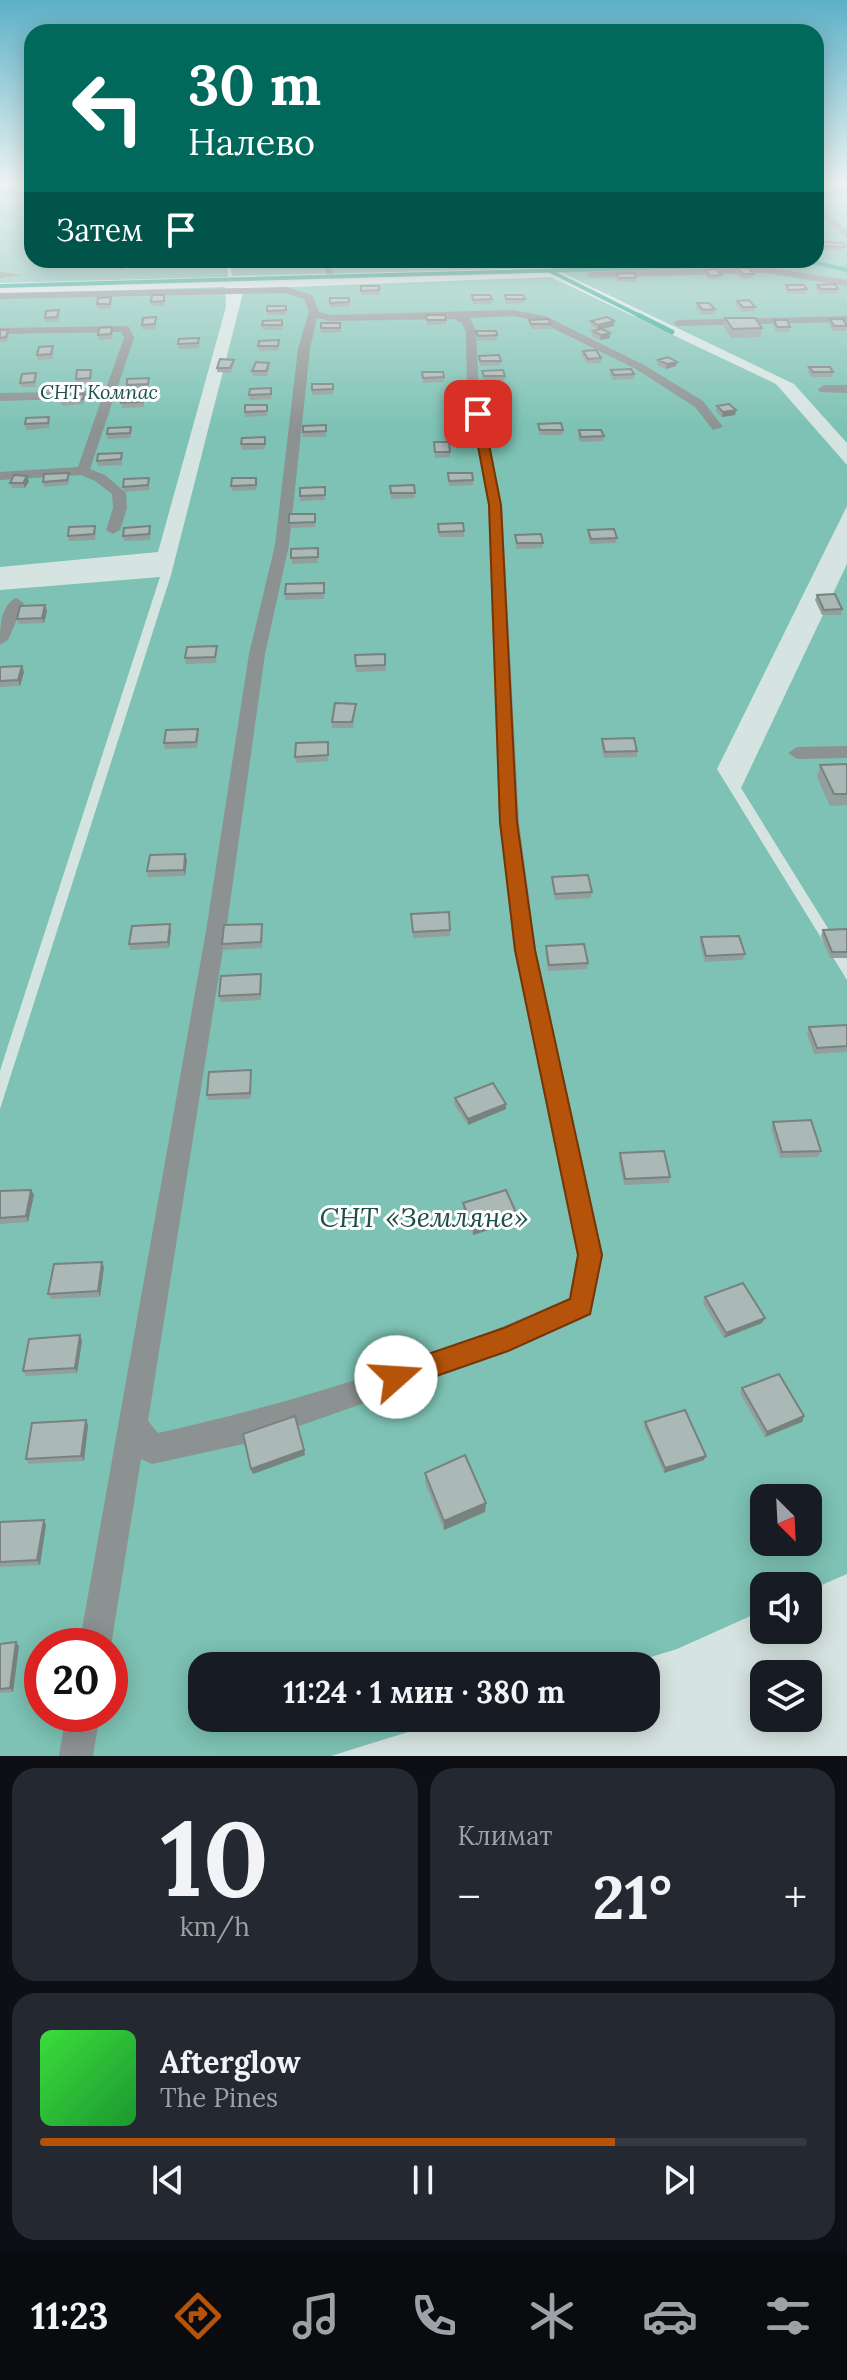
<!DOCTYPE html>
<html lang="ru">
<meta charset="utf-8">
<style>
body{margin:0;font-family:Lora,serif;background:#242831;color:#f1f3f6;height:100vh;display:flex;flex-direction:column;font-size:30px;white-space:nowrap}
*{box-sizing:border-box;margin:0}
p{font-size:26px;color:#9ea1a6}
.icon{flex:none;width:44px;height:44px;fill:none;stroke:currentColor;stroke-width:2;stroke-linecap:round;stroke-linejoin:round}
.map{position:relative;height:1756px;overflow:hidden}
.panel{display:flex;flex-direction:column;gap:12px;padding:12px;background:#0d0f14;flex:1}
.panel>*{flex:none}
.top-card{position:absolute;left:24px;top:24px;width:800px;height:244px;border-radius:24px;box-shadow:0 4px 20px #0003;background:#00695c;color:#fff;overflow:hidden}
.needle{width:52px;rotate:156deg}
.buttons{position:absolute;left:750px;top:1484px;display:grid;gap:16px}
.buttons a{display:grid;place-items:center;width:72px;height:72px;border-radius:16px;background:#171b24;box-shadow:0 4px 20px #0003;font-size:40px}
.speed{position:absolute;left:24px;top:1628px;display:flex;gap:16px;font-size:40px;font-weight:700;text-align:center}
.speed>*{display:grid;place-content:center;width:104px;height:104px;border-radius:50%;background:#171b24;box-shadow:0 4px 20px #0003;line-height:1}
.speed .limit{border:12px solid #d22;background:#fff;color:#111}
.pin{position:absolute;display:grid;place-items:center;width:68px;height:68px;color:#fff;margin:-34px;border-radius:16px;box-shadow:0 4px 12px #0006}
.me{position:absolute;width:88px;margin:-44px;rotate:71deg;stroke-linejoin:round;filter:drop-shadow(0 0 6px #0008)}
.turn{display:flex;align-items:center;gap:28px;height:168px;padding:0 32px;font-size:36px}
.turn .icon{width:104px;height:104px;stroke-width:2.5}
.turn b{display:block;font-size:56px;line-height:68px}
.then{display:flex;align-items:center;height:76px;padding:0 32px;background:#0003;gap:16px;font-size:30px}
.big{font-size:60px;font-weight:700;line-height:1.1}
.panel .card{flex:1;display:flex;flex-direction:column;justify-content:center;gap:12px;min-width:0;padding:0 28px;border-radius:24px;background:#242831}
.panel .dial{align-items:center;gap:0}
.dial b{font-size:104px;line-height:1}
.song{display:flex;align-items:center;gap:24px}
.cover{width:96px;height:96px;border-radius:12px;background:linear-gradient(135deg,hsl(120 70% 55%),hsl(130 70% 35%))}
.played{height:8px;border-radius:4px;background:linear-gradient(90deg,#b45309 75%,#363941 75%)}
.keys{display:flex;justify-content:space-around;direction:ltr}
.heat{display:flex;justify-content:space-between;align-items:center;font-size:44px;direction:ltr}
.panel .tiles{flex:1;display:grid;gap:12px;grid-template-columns:1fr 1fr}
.card:last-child{grid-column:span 2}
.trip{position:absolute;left:188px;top:1652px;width:472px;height:80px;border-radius:24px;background:#171b24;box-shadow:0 4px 20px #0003;font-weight:700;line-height:80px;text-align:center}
.tab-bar{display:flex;height:128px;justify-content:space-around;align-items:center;background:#090b0e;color:#9ea1a6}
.tab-bar .icon{width:56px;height:56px}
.tab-bar .selected{color:#b45309}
.tab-bar b{font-size:36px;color:#f1f3f6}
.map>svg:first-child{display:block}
</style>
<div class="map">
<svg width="847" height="1756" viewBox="0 0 847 1756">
<rect width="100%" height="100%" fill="#d6e4e1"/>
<path fill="#7dc2b4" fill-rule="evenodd" d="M0,183h32v77h195l1,17 -228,6z
M816,183h31v260l-53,-59 -242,-116 -320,8 -2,-16h586z
M551,277l225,107 71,81v41l-130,263 130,211v594l-39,17v-5h-44v24l-87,39 -56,17h-419v52h251l-122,38h-331v-647l171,-534 73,-286zM764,1498h44v44h-44zM42,1646h68v68h-68z
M225,287l1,20 -68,245 -158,15v-273z
M847,564v395l-106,-171z
M160,577l-156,481 -4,13v-481z"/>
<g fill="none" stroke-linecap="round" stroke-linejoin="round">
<path stroke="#2da996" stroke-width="4" d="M552,272l90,45
M0,286l817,-23 30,7"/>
<path stroke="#2da996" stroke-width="5" d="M638,315l34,17"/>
<path stroke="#899391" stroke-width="2" stroke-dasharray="4 2" stroke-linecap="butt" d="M535,261l31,-1"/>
<path fill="#8c9291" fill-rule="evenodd" d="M816,202l31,29v8l-31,-29z
M117,260h10l-4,10 -8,-2z
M321,260h10l2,14h-6z
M511,260h10l1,2 -5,3z
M765,267l82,13v6l-82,-13 -174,5 -5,-3 5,-3z
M0,272l24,3 -24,3z
M286,287l26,8 7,17 11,3 183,-5 32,6 99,49 59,36 20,26 -10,3 -18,-23 -59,-38 -98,-48 -25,-5 -43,2 6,14 3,61 23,112 17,317 17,128 67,305 -12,60 -83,37 -251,89 -105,23 -11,-5 -30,187 -1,3v-3h-31l127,-715 43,-277 26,-109 23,-196 11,-38 -5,-12 -19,-6 -285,6v-6zM317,318l13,3 124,-2 8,4 4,9 1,61 21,112 11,317 15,128 63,305 -8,43c-131,59 -271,104 -411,135l-10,-12 78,-490 39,-277 24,-109 21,-196z
M847,316v6l-169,4 -5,-3 5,-3z
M125,326l4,1 5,11 -44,131 15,6 21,18 1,15 -7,22 -7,4 -7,-4 7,-22 -1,-14 -17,-13 -14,-6 -81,5v-8l78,-5 24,-69 -102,3v-8l105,-2 19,-53 -3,-6 -121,2v-6z
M824,385h23v8l-27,-1 -2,-3z
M16,598l8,5 -16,37 -8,5c0,-17 0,-39 16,-47z
M847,746v12l-50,1 -9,-6 9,-6z
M66,1714h34l-7,42h-34z"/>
</g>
<path fill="#939f9d" d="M822,242l23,5 -1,4 -21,-1 -2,-4z
M737,268l17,6 -1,4 -11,1 -6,-6z
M705,270l17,5 -1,4 -11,1 -6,-6z
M616,274l20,4v4h-18l-2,-4z
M786,285l21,4 -1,5h-18l-3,-4z
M817,285l21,4 -1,4 -17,1 -4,-5z
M361,286h18l1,9h-19z
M164,295v11h-12l-1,-4z
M472,295l20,4v5h-19z
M505,295l20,4 -1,4 -18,1z
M111,297v11l-13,1 -1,-5z
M330,298h19v9h-19z
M737,301l18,6 -1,4 -12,1 -6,-7z
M697,303l18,6 -1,5 -12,1 -6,-7z
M286,306v9h-19v-4z
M59,310l1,5 -2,7h-12l-1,-4z
M426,315l20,5v4l-19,1z
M156,317v12l-13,1 -1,-5z
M725,318l37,10 -1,9 -30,1 -7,-11z
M830,319l17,7 -1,5h-13l-4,-7z
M529,320l21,4v5h-19z
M774,320l16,7 -1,5h-13l-3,-8z
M591,321l23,5 -16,4 -8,-5z
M321,323h19l1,9 -20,1z
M262,325h21l-1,5h-19z
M0,330h8l1,5 -2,7h-7z
M476,331l21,4v5l-19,1z
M593,331l17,7 -10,2 -8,-4z
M113,332l-1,7 -13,1 -1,-5z
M279,340v10l-20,1 -1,-5z
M200,343l-1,5 -20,1 -1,-5z
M54,351l-2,8 -14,1 -1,-5z
M583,351l18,7v5h-14l-5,-8z
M479,356l22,5v4l-21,1z
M658,360l18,6 -10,3 -9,-4z
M234,364l-3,9 -14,-1v-4z
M809,367l24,5 -1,5h-20l-4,-5z
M270,368l-3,8h-14l-1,-5z
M611,370l23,4v5l-21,1 -3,-5z
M482,371l23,5 -1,5h-20z
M422,372l22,5v5l-21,1z
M36,373l1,5 -2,9h-14l-1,-4z
M92,375l-1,8 -14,1 -1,-5z
M149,383v6l-22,1v-5z
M312,384h21v10l-21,1z
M272,393l-1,6 -21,1 -1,-5z
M84,394v10l-22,2 -1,-5z
M144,396v11l-22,1 -1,-5z
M267,405v11l-22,1v-5z
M717,406l19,4 -1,5 -13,2 -6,-6z
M50,422l-1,6 -23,2 -1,-6z
M538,424l25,6v5h-23l-2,-6z
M326,425v12h-23v-11z
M131,427v11l-23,1 -1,-5z
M579,430l25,6 -1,5 -23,1 -2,-7z
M265,437v12l-23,1 -1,-6z
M434,442l16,10v5l-15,1z
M122,453v12l-24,1 -1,-5z
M448,473l25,7v5l-24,1z
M70,478l-2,7 -24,2 -1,-5z
M29,481l-4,7h-13l-2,-5z
M149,483v7l-25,2 -1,-5z
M257,483l-1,7 -24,1 -1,-5z
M414,485l1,13 -24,1 -1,-13z
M325,487v13l-25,1v-13z
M289,514h26v13l-25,1z
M438,524l26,7v6h-25z
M588,530l29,8 -1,5 -26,1 -2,-8z
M96,531l-1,9 -26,1 -1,-5z
M151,531l-1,9 -26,1 -1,-5z
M515,535l28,8 -1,5 -26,1z
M318,548v15l-26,1 -1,-15z
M324,583v16l-39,1v-6z
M817,595l25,14 -1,6h-19l-7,-15z
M47,611l-3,12 -26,1 -1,-5z
M217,646l-1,17 -30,1 -1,-6z
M385,654l1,17 -30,1 -1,-17z
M22,666l2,6 -4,14 -20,1v-20z
M356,704l-3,24h-21v-6z
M198,729l1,6 -2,13 -32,1 -1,-6z
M602,739l35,12v6l-33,1 -3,-13z
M328,742v19l-32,2 -1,-6z
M847,764v41l-17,1 -13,-29 3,-12z
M185,854l2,6 -2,16 -37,1 -1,-6z
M552,877l40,15 -1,6 -36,2 -3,-17z
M411,914l39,16v6l-37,2z
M847,929v29h-17l-9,-22 2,-6z
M171,930l-2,18 -39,2 -1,-6z
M263,930l-1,18 -39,2 -1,-6z
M701,937l44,17 -2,6 -38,2 -5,-19z
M546,946l42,17 -1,6 -39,2 -3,-19z
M262,980l-1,20 -40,2 -2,-6z
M847,1025v27l-33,2 -7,-21 2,-6z
M251,1070v29l-43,1 -1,-5z
M455,1098l51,11 -38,16 -14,-21z
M773,1122l48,29 -3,6 -38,1 -9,-30z
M620,1153l50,24 -1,6 -45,2 -5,-26z
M31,1190l3,5 -6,27 -28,2v-33z
M463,1203l54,12v6l-44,14 -10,-26z
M104,1267l-4,30 -49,2 -3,-5z
M705,1297l57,26 -38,15 -21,-35z
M82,1341l-5,32 -51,3 -3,-5z
M742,1388l62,28 -2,6 -37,15 -25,-44z
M645,1422l59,38 -40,13 -20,-46z
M88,1425l-4,36 -55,3 -3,-5z
M425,1473l61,30 -1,9 -41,18 -19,-47z
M0,1522l46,3 -6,40 -40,2z
M0,1644l19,2 -6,46 -13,1z"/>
<path fill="#78827f" d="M614,321v5l-16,4v-5z
M610,333v5l-10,2 1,-5z
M677,362l-1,4 -10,3 1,-5z
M736,410l-1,5 -13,2 1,-5z
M27,476l2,5 -4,7 -2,-5z
M45,605l2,6 -3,12 -2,-5z
M22,666l2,6 -4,14 -2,-6z
M185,854l2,6 -2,16 -1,-6z
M170,924l1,6 -2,18 -1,-6z
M506,1104v5l-38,16v-6z
M31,1190l3,5 -6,27 -2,-6z
M517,1215v6l-44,14 1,-6z
M102,1262l2,5 -4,30 -2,-6z
M765,1318l-3,5 -38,15 2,-5z
M80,1335l2,6 -5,32 -2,-5z
M804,1416l-2,6 -37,15 2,-5z
M86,1420l2,5 -4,36 -3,-5z
M304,1450l1,5 -52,19 -2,-5z
M706,1456l-2,4 -40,13 1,-5z
M486,1503l-1,9 -41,18v-9z
M44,1520l2,5 -6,40 -3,-5z
M16,1642l3,4 -6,46 -3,-4z"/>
<path fill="#abb9b6" stroke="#78827f" stroke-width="2" d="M822,242l21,1 2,4 -21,-1z
M737,268h11l6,6h-11z
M716,269l6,6 -12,1 -5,-6z
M634,273l2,5h-17l-3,-4z
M835,284l3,5h-17l-4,-4z
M786,285h18l3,4 -18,1z
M361,286h18v4l-18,1z
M152,295h12v6l-13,1z
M472,295h18l2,4 -19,1z
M505,295h18l2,4h-19z
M111,297l-1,7h-13l1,-6z
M330,298h19v4l-19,1z
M749,300l6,7h-12l-6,-6z
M697,303h12l6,6 -12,1z
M267,306h19v4l-19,1z
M59,310l-2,7 -12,1 1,-7z
M426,315h19l1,5h-19z
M156,317l-1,7 -13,1 1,-7z
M607,317l7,4 -16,4 -7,-4z
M725,318h30l7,10 -29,1z
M549,319l1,5h-19l-2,-4z
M830,319h13l4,7h-13z
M282,320v5h-20l1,-4z
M774,320h13l3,7h-13z
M321,323h19v5h-19z
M112,327l-1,7 -13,1 1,-7z
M602,329l8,4 -9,2 -8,-4z
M0,330h8l-2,7 -6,1z
M476,331h20l1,4 -19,1z
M199,338l-1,5 -20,1 1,-5z
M279,340l-1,6h-20l1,-5z
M53,346l-2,8 -14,1 2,-8z
M596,350l5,8 -13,1 -5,-8z
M499,355l2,6h-21l-1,-5z
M668,357l9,5 -10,2 -9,-4z
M220,359l14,1 -4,8h-13z
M256,362l13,1 -3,8h-14z
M809,367h21l3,5h-20z
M631,369l3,5 -20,1 -3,-5z
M77,370h14l-1,8 -14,1z
M503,370l2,6h-21l-2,-5z
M422,372h21l1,5 -21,1z
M36,373l-2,9 -14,1 2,-9z
M149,378l-1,6 -21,1v-6z
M312,384h21v5l-21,1z
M271,388v6l-22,1 1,-6z
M84,394l-1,5 -22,2 1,-6z
M144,396l-1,6 -22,1 1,-6z
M729,404l7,6 -13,2 -6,-6z
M245,405h22v6l-22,1z
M49,417l-1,6 -23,1 1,-6z
M561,423l2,7h-23l-2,-6z
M326,425v6l-23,1v-6z
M131,427l-1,6 -23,1 1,-6z
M579,430h22l3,6 -23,1z
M265,437v7h-24l1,-6z
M434,442h15l1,10h-15z
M122,453l-1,6 -24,2 1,-7z
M69,473l-2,7 -24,2 1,-8z
M448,473h24l1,7 -24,1z
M14,475l13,1 -4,7h-13z
M149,478l-1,7 -25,2 1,-8z
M232,478h24v7l-25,1z
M414,485l1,8h-24l-1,-7z
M325,487v8l-25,1v-8z
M289,514h26v8l-26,1z
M463,523l1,8 -25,1 -1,-8z
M95,526l-1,8 -26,2 1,-9z
M150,526l-1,8 -26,2 1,-8z
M614,529l3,9 -26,1 -3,-9z
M541,534l2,9h-26l-2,-8z
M318,548v9l-27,1v-9z
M324,583v10l-39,1 1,-10z
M835,594l7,15 -18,1 -7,-15z
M45,605l-3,13 -25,1 3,-13z
M217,646l-2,11 -30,1 2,-11z
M385,654v11l-29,1 -1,-11z
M22,666l-4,14 -18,1v-14z
M335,703l21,1 -4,18h-20z
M198,729l-2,13 -32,1 2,-13z
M634,738l3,13 -32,1 -3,-13z
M328,742v13l-33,2 1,-14z
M847,764v30h-13l-14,-29z
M185,854l-1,16 -37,1 3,-16z
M588,875l4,17 -37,2 -3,-17z
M449,912l1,18 -37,2 -2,-18z
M170,924l-2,18 -39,2 3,-18z
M262,924l-1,18 -39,2 2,-19z
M847,929v23h-15l-9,-22z
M739,936l6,18 -39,2 -5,-19z
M584,944l4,19 -39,2 -3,-19z
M261,974l-1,20 -41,2 2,-20z
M847,1025v21l-30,2 -8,-21z
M251,1070l-1,23 -43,2 2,-23z
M493,1083l13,21 -38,15 -13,-21z
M811,1120l10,31 -39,1 -9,-30z
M664,1151l6,26 -45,2 -5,-26z
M31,1190l-5,26 -26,2v-27z
M506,1190l11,25 -43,14 -11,-26z
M102,1262l-4,29 -50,3 6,-30z
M743,1283l22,35 -39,15 -21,-36z
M80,1335l-5,33 -52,3 6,-32z
M779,1374l25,42 -37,16 -25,-44z
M685,1410l21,46 -41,12 -20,-46z
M295,1416l9,34 -53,19 -8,-35z
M86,1420l-5,36 -55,3 6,-36z
M465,1455l21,48 -42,18 -19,-48z
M44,1520l-7,40 -37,2v-40z
M16,1642l-6,46 -10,1v-45z"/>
<linearGradient id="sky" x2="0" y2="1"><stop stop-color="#5db0c7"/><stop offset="0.43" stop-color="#edf3f2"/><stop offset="1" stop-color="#edf3f2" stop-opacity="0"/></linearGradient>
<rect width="847" height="428" fill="url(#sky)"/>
<path fill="#b45309" stroke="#753606" stroke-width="2" d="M478,411l5,3 18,91 16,317 18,128 67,305 -12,59 -82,37 -112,39 -9,-4 -4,-9 4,-9 117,-40 66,-29 8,-44 -63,-305 -15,-128 -11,-317 -17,-91z"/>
<g text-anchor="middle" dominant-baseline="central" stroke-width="6" stroke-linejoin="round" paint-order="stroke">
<g font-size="20" font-style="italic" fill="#1e5048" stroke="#fff">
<text x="99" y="391">СНТ Компас</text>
</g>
<g font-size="28" font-style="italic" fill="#1e5048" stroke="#fff">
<text x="424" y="1217">СНТ «Земляне»</text>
</g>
</g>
</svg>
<div class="buttons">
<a><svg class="needle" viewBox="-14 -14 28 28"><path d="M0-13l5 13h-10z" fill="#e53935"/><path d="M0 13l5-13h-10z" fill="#9ea1a6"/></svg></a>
<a><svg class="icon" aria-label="sound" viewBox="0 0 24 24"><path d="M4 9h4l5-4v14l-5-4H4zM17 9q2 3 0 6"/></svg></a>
<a><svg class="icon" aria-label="layers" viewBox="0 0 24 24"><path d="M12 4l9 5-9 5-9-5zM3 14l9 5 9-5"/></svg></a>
</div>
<div class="speed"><div class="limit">20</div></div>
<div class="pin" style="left:478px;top:414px;background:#d93025"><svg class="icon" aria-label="arrive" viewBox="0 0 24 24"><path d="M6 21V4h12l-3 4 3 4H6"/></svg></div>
<svg class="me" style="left:396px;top:1377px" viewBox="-20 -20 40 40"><circle r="19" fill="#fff"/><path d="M0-13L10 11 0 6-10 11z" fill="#b45309"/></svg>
<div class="trip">11:24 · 1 мин · 380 m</div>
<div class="top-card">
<div class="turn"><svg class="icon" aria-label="left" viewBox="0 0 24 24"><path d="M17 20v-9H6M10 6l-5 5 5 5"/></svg><div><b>30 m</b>Налево</div></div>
<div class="then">Затем<svg class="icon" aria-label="arrive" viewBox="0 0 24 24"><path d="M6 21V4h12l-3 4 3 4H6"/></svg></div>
</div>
</div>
<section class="panel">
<div class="tiles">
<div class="card dial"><b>10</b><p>km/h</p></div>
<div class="card"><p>Климат</p>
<div class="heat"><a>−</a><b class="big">21°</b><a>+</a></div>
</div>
<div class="card">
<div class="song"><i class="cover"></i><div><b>Afterglow</b><p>The Pines</p></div></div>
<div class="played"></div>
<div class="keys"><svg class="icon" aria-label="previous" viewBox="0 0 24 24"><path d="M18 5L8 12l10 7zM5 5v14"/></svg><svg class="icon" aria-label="pause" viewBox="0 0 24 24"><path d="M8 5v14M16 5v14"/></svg><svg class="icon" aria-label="next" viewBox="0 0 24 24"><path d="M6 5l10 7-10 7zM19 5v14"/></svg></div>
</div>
</div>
</section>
<nav class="tab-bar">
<b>11:23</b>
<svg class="icon selected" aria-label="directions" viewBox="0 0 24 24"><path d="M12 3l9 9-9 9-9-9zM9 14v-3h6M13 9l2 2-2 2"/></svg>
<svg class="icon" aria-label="music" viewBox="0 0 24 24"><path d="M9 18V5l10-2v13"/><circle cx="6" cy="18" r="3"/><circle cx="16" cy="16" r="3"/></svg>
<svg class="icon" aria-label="phone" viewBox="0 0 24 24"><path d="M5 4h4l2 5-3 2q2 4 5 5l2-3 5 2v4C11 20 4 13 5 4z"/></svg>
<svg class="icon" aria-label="climate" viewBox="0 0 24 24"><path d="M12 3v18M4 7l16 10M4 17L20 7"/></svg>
<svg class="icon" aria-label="car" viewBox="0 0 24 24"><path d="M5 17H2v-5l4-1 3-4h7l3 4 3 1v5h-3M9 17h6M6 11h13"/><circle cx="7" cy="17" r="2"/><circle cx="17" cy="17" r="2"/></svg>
<svg class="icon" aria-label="filters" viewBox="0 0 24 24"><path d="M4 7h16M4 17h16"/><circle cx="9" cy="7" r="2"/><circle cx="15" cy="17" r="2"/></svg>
</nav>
